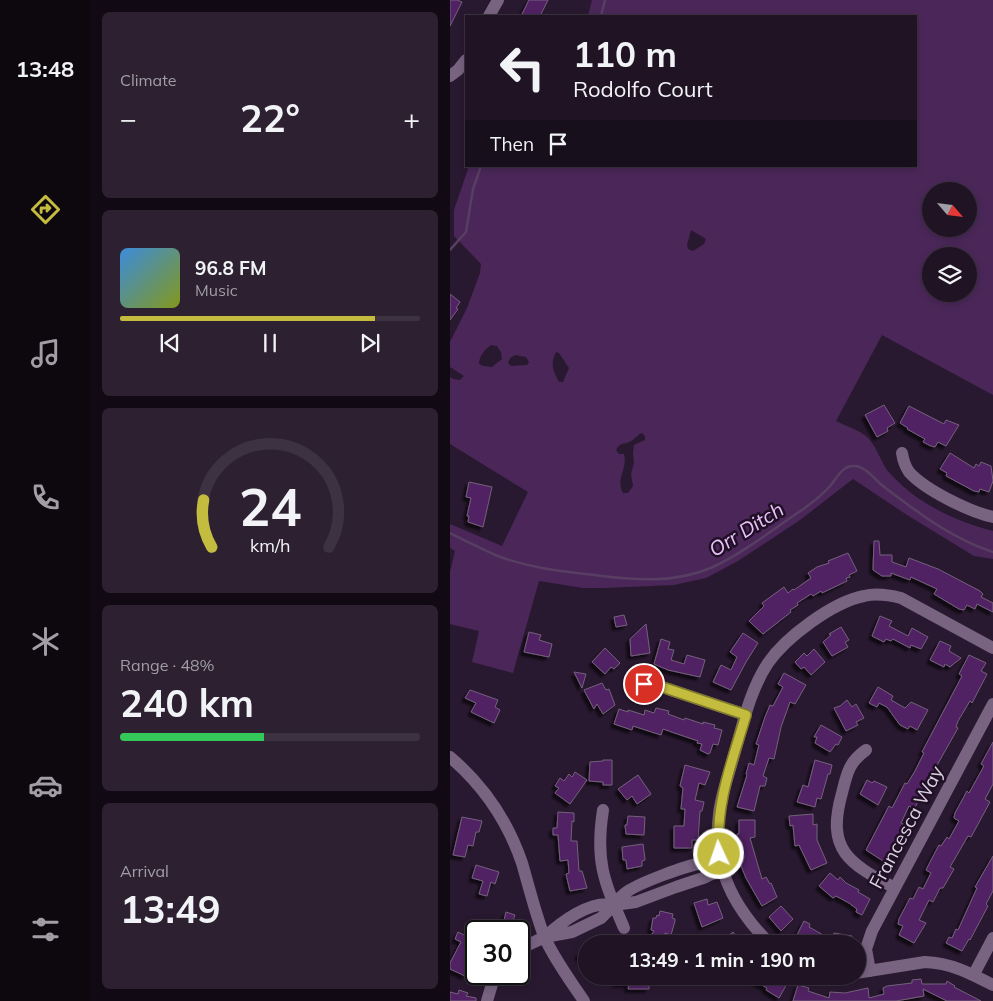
<!DOCTYPE html>
<meta charset="utf-8">
<style>
body{margin:0;font-family:Mulish,sans-serif;background:#2c2031;color:#f1f3f6;height:100vh;display:flex;flex-direction:column;font-size:19px;white-space:nowrap}
*{box-sizing:border-box;margin:0}
p{font-size:16px;color:#a19ea6}
.icon{flex:none;width:28px;height:28px;fill:none;stroke:currentColor;stroke-width:2;stroke-linecap:round;stroke-linejoin:round}
.map{position:relative;flex:1;overflow:hidden}
.side{display:flex;flex-direction:column;gap:12px;padding:12px;background:#110a14;width:360px}
.side>*{flex:none}
.banner{position:absolute;left:15px;top:15px;width:452px;height:152px;border-radius:0px;box-shadow:0 2px 8px #0003,0 0 0 1px #3c3241;background:#1f1324;color:#f1f3f6;overflow:hidden}
.needle{width:32px;rotate:118deg}
.fabs{position:absolute;left:472px;top:182px;display:grid;gap:10px}
.fabs a{display:grid;place-items:center;width:55px;height:55px;border-radius:50%;background:#1f1324;box-shadow:0 2px 8px #0003,0 0 0 1px #3c3241;font-size:25px}
.speed{position:absolute;left:15px;top:920px;display:flex;gap:10px;font-size:25px;font-weight:700;text-align:center}
.speed>*{display:grid;place-content:center;width:65px;height:65px;border-radius:50%;background:#1f1324;box-shadow:0 2px 8px #0003,0 0 0 1px #3c3241;line-height:1}
.speed .limit{border:2px solid #111;border-radius:8px;background:#fff;color:#111}
.pin{position:absolute;display:grid;place-items:center;width:42px;height:42px;color:#fff;margin:-21px;border:2px solid #fff;border-radius:50%;box-shadow:0 1px 5px #0007}
.me{position:absolute;width:55px;margin:-28px;rotate:357deg;stroke-linejoin:round;filter:drop-shadow(0 0 4px #0008)}
.turn{display:flex;align-items:center;gap:18px;height:105px;padding:0 25px;font-size:22px}
.turn .icon{width:65px;height:65px;stroke-width:2.5}
.turn b{display:block;font-size:35px;line-height:42px}
.then{display:flex;align-items:center;height:48px;padding:0 25px;background:#0003;gap:10px;font-size:19px}
.big{font-size:38px;font-weight:700;line-height:1.1}
.side .widget{flex:1;display:flex;flex-direction:column;justify-content:center;gap:8px;min-width:0;padding:0 18px;border-radius:8px;background:#2c2031}
.side .dial{align-items:center;gap:0}
.dial svg{height:130px;overflow:visible;fill:none;stroke:#3c3241;stroke-width:7;stroke-linecap:round;text-anchor:middle}
.dial text{fill:#f1f3f6;stroke:none}
.song{display:flex;align-items:center;gap:15px}
.cover{width:60px;height:60px;border-radius:8px;background:linear-gradient(135deg,hsl(210 70% 55%),hsl(70 70% 35%))}
.played{height:5px;border-radius:2px;background:linear-gradient(90deg,#c4bc3e 85%,#3c3241 85%)}
.keys{display:flex;justify-content:space-around;direction:ltr}
.heat{display:flex;justify-content:space-between;align-items:center;font-size:28px;direction:ltr}
.charge{height:8px;border-radius:4px;background:linear-gradient(90deg,#34c759 48%,#3c3241 0)}
.trip{position:absolute;left:128px;top:935px;width:288px;height:50px;border-radius:25px;background:#1f1324;box-shadow:0 2px 8px #0003,0 0 0 1px #3c3241;font-weight:700;line-height:50px;text-align:center}
main{display:flex;flex:1;min-height:0}
.tab-bar{display:flex;flex-direction:column;width:90px;justify-content:space-around;align-items:center;background:#0c080e;color:#a19ea6}
.tab-bar .icon{width:35px;height:35px}
.tab-bar .on{color:#c4bc3e}
.tab-bar b{font-size:22px;color:#f1f3f6}
.map>svg:first-child{display:block}
</style>
<main>
<nav class="tab-bar">
<b>13:48</b>
<svg class="icon on" aria-label="directions" viewBox="0 0 24 24"><path d="M12 3l9 9-9 9-9-9zM9 14v-3h6M13 9l2 2-2 2"/></svg>
<svg class="icon" aria-label="music" viewBox="0 0 24 24"><path d="M9 18V5l10-2v13"/><circle cx="6" cy="18" r="3"/><circle cx="16" cy="16" r="3"/></svg>
<svg class="icon" aria-label="phone" viewBox="0 0 24 24"><path d="M5 4h4l2 5-3 2q2 4 5 5l2-3 5 2v4C11 20 4 13 5 4z"/></svg>
<svg class="icon" aria-label="climate" viewBox="0 0 24 24"><path d="M12 3v18M4 7l16 10M4 17L20 7"/></svg>
<svg class="icon" aria-label="car" viewBox="0 0 24 24"><path d="M5 17H2v-5l4-1 3-4h7l3 4 3 1v5h-3M9 17h6M6 11h13"/><circle cx="7" cy="17" r="2"/><circle cx="17" cy="17" r="2"/></svg>
<svg class="icon" aria-label="filters" viewBox="0 0 24 24"><path d="M4 7h16M4 17h16"/><circle cx="9" cy="7" r="2"/><circle cx="15" cy="17" r="2"/></svg>
</nav>
<section class="side">
<div class="widget"><p>Climate</p>
<div class="heat"><a>−</a><b class="big">22°</b><a>+</a></div>
</div>
<div class="widget">
<div class="song"><i class="cover"></i><div><b>96.8 FM</b><p>Music</p></div></div>
<div class="played"></div>
<div class="keys"><svg class="icon" aria-label="previous" viewBox="0 0 24 24"><path d="M18 5L8 12l10 7zM5 5v14"/></svg><svg class="icon" aria-label="pause" viewBox="0 0 24 24"><path d="M8 5v14M16 5v14"/></svg><svg class="icon" aria-label="next" viewBox="0 0 24 24"><path d="M6 5l10 7-10 7zM19 5v14"/></svg></div>
</div>
<div class="widget dial"><svg viewBox="0 0 100 80">
<path d="M14 69A42 42 0 1 1 86 69"/>
<path d="M14 69A42 42 0 0 1 9 40" stroke="#c4bc3e"/>
<text x="50" y="56" font-size="32" font-weight="700">24</text>
<text x="50" y="72" font-size="11">km/h</text>
</svg></div>
<div class="widget"><p>Range · 48%</p><b class="big">240 km</b><div class="charge"></div></div>
<div class="widget"><p>Arrival</p><b class="big">13:49</b></div>
</section>
<div class="map">
<svg width="543" height="1001" viewBox="0 0 543 1001">
<defs>
<filter id="shadow"><feDropShadow dx="-3.5" dy="3.5" stdDeviation="1" flood-color="#0009"/></filter>
</defs>
<rect width="100%" height="100%" fill="#291930"/>
<path fill="#4a2758" fill-rule="evenodd" d="M142,0h401v395l-111,-60 -46,86c10,5 23,9 31,16 9,8 13,23 20,33 27,32 67,51 106,61v28l-19,-3 -67,-41 -54,-36 -53,41 -62,41 -32,17 -32,7 -71,3h-20l-44,-7 -26,92 -41,-11 7,-31 -29,-7v-52l5,-21 -5,-3v-24l52,22 26,-54 -78,-48v-67l3,2 7,1 4,-4 -14,-9v-25l17,-34 13,-35 1,-9 -27,-28v-26l15,-44h447v-150h-328zM519,191v38h-38v-38zM241,230l15,9 -2,5 -11,7 -5,-2 -1,-4zM481,256h38v38h-38zM41,345l6,1 4,6 1,7 -10,8 -9,-1 -4,-2c0,-8 6,-15 12,-19zM106,352l3,1 10,15 -6,14h-4c-6,-11 -9,-18 -3,-30zM65,355l11,2 3,5 -2,3 -16,1 -3,-3 2,-5zM192,433l3,3v4l-11,5 -1,8 1,10 -3,11 2,12 -5,7h-5c-8,-14 5,-24 1,-39h-5l-3,-4c4,-8 8,-5 15,-9 4,-2 6,-6 11,-8z"/>
<g fill="none" stroke-linecap="round" stroke-linejoin="round">
<path stroke="#583e62" stroke-width="2.5" d="M151,16l4,-16
M0,250l16,-18 7,-43 8,-23
M0,533c16,8 32,16 48,23 31,12 63,15 96,19 40,5 81,9 119,-8 32,-15 60,-38 89,-57 10,-7 21,-16 29,-25 4,-5 8,-13 15,-17 1,-1 5,-2 7,-2 12,-1 22,14 30,20 34,26 69,53 110,66"/>
</g>
<path fill="#512063" stroke="#74617c" filter="url(#shadow)" d="M0,0h7l5,2 -12,24z
M79,0h19l-8,16h-19z
M0,294l10,8 -4,6 2,1 -8,11z
M434,405l11,18 -8,5 1,3 -11,6 -12,-22z
M459,406l35,18 2,-4 13,5 -13,21 -8,-4 -3,5 -4,-1 -8,-4 2,-3 -18,-10 1,-1 -8,-5z
M500,453l24,15 2,-4 3,2 2,-4 10,4 2,15 -4,11 -9,-3 -1,3 -5,-1 -28,-15 1,-3 -7,-4z
M19,482l23,5 -9,40 -15,-5 1,-6h-2l4,-18 -5,-1z
M424,541h5l1,14h12v7l14,5 3,-9 29,11 42,22 3,3 -2,3 12,6v9l-16,-8 -2,5 -8,-4 -3,5 -5,-1 -25,-15 3,-5 -26,-12 -1,3 -19,-7v3h-9l-9,-6z
M398,553l9,18 -8,4 1,2 -4,1 1,3 -25,12 -1,-2 -8,5 -2,-2 -14,9 1,2 -8,5 1,2 -28,22 -14,-13 15,-15 -2,-3 22,-16 4,6 5,-4 1,1 17,-12 -3,-5 9,-6 12,-4 -1,-2z
M174,615l3,10 -11,2 -2,-10z
M430,616l12,5 -3,5 19,10 4,-8 16,9 -7,12 -10,-4 -1,3 -17,-9 -2,2 -5,-2 -2,3 -12,-6z
M196,624l4,29 -19,3 -1,-17z
M391,627l8,13 -4,2 3,5 -16,9 -9,-14 8,-7 -2,-1z
M79,632l12,3 -2,5 13,4 -3,13 -25,-5z
M293,633l15,10 -12,19 -15,28 -18,-8 8,-17 10,5 6,-13 -7,-5z
M211,639l9,3 -2,7 6,1 -3,10 13,4 3,-9 18,5 -5,17 -32,-7 -14,-6z
M490,641l11,5 -2,5 12,7 -11,9 -5,-3 -1,3 -14,-7z
M155,648l15,15 -6,6 -3,-2 -6,7 -13,-12z
M364,649l11,13 -14,13 -7,-8 -3,2 -6,-7 9,-9 3,3z
M519,655l17,8 -5,8 6,3 -2,4 -13,25 -2,-2 -12,20 -2,6 2,1 -22,39 -16,34 -1,-1 -5,9 -5,-3 -8,17 4,2 -3,4 2,1 -11,21 -2,3 -3,-1 -5,8 -17,-11 23,-44 3,2 13,-25 2,1 8,-13 9,-18 -2,-1 40,-76 -3,-2z
M124,672l12,2 -4,14z
M334,673l22,12 -11,19 -5,-2 -9,25 -7,32 -5,-1 -6,18 4,2 -2,8h-5l-6,25 -17,-4 10,-32 -1,-1 3,-11 5,2 5,-20 -3,-1 9,-27 5,-12 3,1 10,-19 -5,-3z
M152,683l4,7 3,-1 6,16 -12,9 -6,-10 -3,5 -10,-19z
M428,687l15,9 -2,4 14,8 6,-6 17,8 -11,20 -7,-4 -2,3 -8,-4 -13,-18 -8,-4 -2,4 -8,-4z
M20,690l28,10 -3,7 5,3 -6,13 -23,-11 5,-9 -11,-5z
M397,700l5,7 4,-3 8,14 -8,4 2,3 -12,6 -12,-23 6,-2z
M206,708l13,3 -1,3 16,6 1,-2 18,6v-2l12,3 -1,3 8,2 -4,15 -5,-1 -3,9 -2,1 -8,-4 2,-6 -5,-1 1,-2 -35,-12 -2,6 -28,-9 -1,4 -18,-6 5,-15 9,3v-2l16,5 1,-5 9,3z
M371,725l21,12 -4,8 -2,-1 -6,8 -15,-9 2,-6h-3z
M543,742v42l-8,15 5,3 -19,35 -3,-1 -18,31 4,2 -11,19h-3l-7,14 -4,-2 -10,20 7,3 -12,20 -15,-8 4,-9 -5,-2 1,-5 11,-21 3,1 6,-12 4,2 8,-16 -5,-3 2,-4 11,-21 2,1 6,-9 2,2 10,-18 -5,-3 1,-5 12,-22 2,2 15,-27 -3,-2z
M153,760h9v25h-9v-3l-14,-1 1,-19 13,-1z
M365,760l17,5 -2,9h-2l-7,25 -4,-1 -2,9 -18,-5 6,-17 5,2z
M235,765l25,7 -5,13 -6,-2 -4,17 9,2 -2,9h-2l-2,29h-6v8h-18v-22h10l1,-17h-4l2,-21 -3,-2z
M125,772l12,8 -17,24 -15,-11 4,-5 -4,-2 5,-8 4,3 5,-7 3,3z
M188,775l13,19 -14,10 -5,-8 -5,4 -9,-11z
M417,780l5,3 2,-2 13,6 -9,18 -18,-11z
M108,812l16,1v9l-2,-1 -1,20h6l2,30h3l5,17 -17,3 -4,-17 3,-1 -1,-13 -8,1 -2,-26h-5v-7h4z
M363,814v11l4,-1v16l10,23 -16,7 -12,-25 -4,1 -2,-21 -3,1 -1,-10z
M178,816l17,1 -1,18 -18,-1 -1,-9h2z
M12,817l20,4 -3,11h-3l-3,14 -5,-1 -3,12 -12,-2z
M289,820h16v17l-5,1 9,31 3,10 4,-2 4,7 1,-1 6,14 -15,9 -16,-28 -9,-22 5,-1 -4,-12h-1v-9h2z
M193,844l2,15v1l-3,1v5l-15,3 -1,-9h-3l-1,-13z
M543,856v35l-7,13 2,2 -18,34 -1,-1 -7,12 -16,-8 3,-6 3,1 4,-9 2,1 19,-42 -2,-1z
M26,865l23,7 -4,12 -4,-2 -4,14 -8,-2 4,-13 -11,-3z
M380,873l8,7 2,-3 6,6 13,7 -1,2 12,7 -8,16 -6,-3 1,-3 -8,-6 -13,-7 -3,2 -14,-12z
M257,899l1,6 9,-3 6,16 -21,9 -8,-24z
M331,906l12,13 -12,12 -12,-14z
M210,911l13,3 -1,4 3,1v2l-4,14 -6,-2 -2,11h-18l9,-13 -3,-1 2,-12h3l1,-3 2,1z
M56,912l9,3 -3,8 4,1 -2,7 -12,-2z
M354,921l6,3 -1,3 23,13 2,-7 18,3 -2,8h-41l-7,-4 -1,2 -6,-3z
M17,931l9,5v10l-10,21 2,1 -3,8 -15,-7v-6l11,-21 -6,-3 3,-7 6,3z
M283,932l9,12h-25z
M136,948v16l-8,-9z
M166,976l33,1v12h-21l1,-5 -13,-1z
M296,976h35l7,6 -9,16 -13,-8 1,-2z
M471,979l1,5h24l1,-3 8,5 -1,1 27,14h-34l-24,-12 1,7 -28,5h-103l5,-16 11,3 -1,3 21,7 1,-6 15,1 23,-5 1,10 15,-4 -1,-6 4,-2 25,-3v-3z
M9,990l9,3 -2,3 10,2v3h-26v-9l8,2z"/>
<g fill="none" stroke-linecap="round" stroke-linejoin="round">
<path stroke="#786381" stroke-width="12" d="M39,16l9,-16
M0,76l8,-6 8,-10
M452,453c1,7 3,13 7,19 16,18 61,40 84,45
M186,687l8,-3 15,2 87,29
M416,750c-17,12 -19,23 -24,43 -16,57 6,70 53,95
M0,757c33,28 58,65 72,106 7,24 13,49 22,73 10,23 26,44 40,65
M153,810c-8,52 1,71 21,118
M320,944c-22,-22 -42,-50 -49,-81 -4,-16 -4,-33 -2,-49 2,-20 10,-40 15,-59 9,-31 16,-65 34,-92 18,-26 65,-61 96,-67 12,-3 25,-1 37,2l92,50
M69,949l26,-12 27,-5 29,-14 13,-13 22,-3 40,-15 30,-10 8,-4 7,-8c-6,-2 -13,-4 -19,-2 -17,3 -60,19 -74,28 -6,4 -10,8 -14,14 -24,-5 -53,17 -69,32
M420,971l-4,-22 6,-18 121,-227
M406,973l69,-11c26,1 45,11 68,23
M524,974l19,-36
M37,1001l8,-27"/>
</g>
<g fill="none" stroke-linecap="round" stroke-linejoin="round">
<defs>
<path id="route" d="M194,684l15,2 87,29c-14,47 -31,89 -27,139"/>
</defs>
<use href="#route" stroke="#7f7a28" stroke-width="12"/>
<use href="#route" stroke="#c4bc3e" stroke-width="9"/>
</g>
<g text-anchor="middle" dominant-baseline="central" stroke-width="5" stroke-linejoin="round" paint-order="stroke">
<g font-size="19" fill="#dad0df" stroke="#201026">
<text transform="translate(456 827) rotate(-62)">Francesca Way</text>
</g>
<g font-size="20" font-style="italic" fill="#e9c0fa" stroke="#201026">
<text transform="translate(296 529) rotate(-32)">Orr Ditch</text>
</g>
</g>
</svg>
<div class="fabs">
<a><svg class="needle" viewBox="-14 -14 28 28"><path d="M0-13l5 13h-10z" fill="#e53935"/><path d="M0 13l5-13h-10z" fill="#a19ea6"/></svg></a>
<a><svg class="icon" aria-label="layers" viewBox="0 0 24 24"><path d="M12 4l9 5-9 5-9-5zM3 14l9 5 9-5"/></svg></a>
</div>
<div class="speed"><div class="limit">30</div></div>
<div class="pin" style="left:194px;top:684px;background:#d93025"><svg class="icon" aria-label="arrive" viewBox="0 0 24 24"><path d="M6 21V4h12l-3 4 3 4H6"/></svg></div>
<svg class="me" style="left:269px;top:854px" viewBox="-20 -20 40 40"><circle r="17" fill="#c4bc3e" stroke="#fff" stroke-width="3"/><path d="M0-11L8 9 0 5-8 9z" fill="#fff"/></svg>
<div class="trip">13:49 · 1 min · 190 m</div>
<div class="banner">
<div class="turn"><svg class="icon" aria-label="left" viewBox="0 0 24 24"><path d="M17 20v-9H6M10 6l-5 5 5 5"/></svg><div><b>110 m</b>Rodolfo Court</div></div>
<div class="then">Then<svg class="icon" aria-label="arrive" viewBox="0 0 24 24"><path d="M6 21V4h12l-3 4 3 4H6"/></svg></div>
</div>
</div>
</main>
